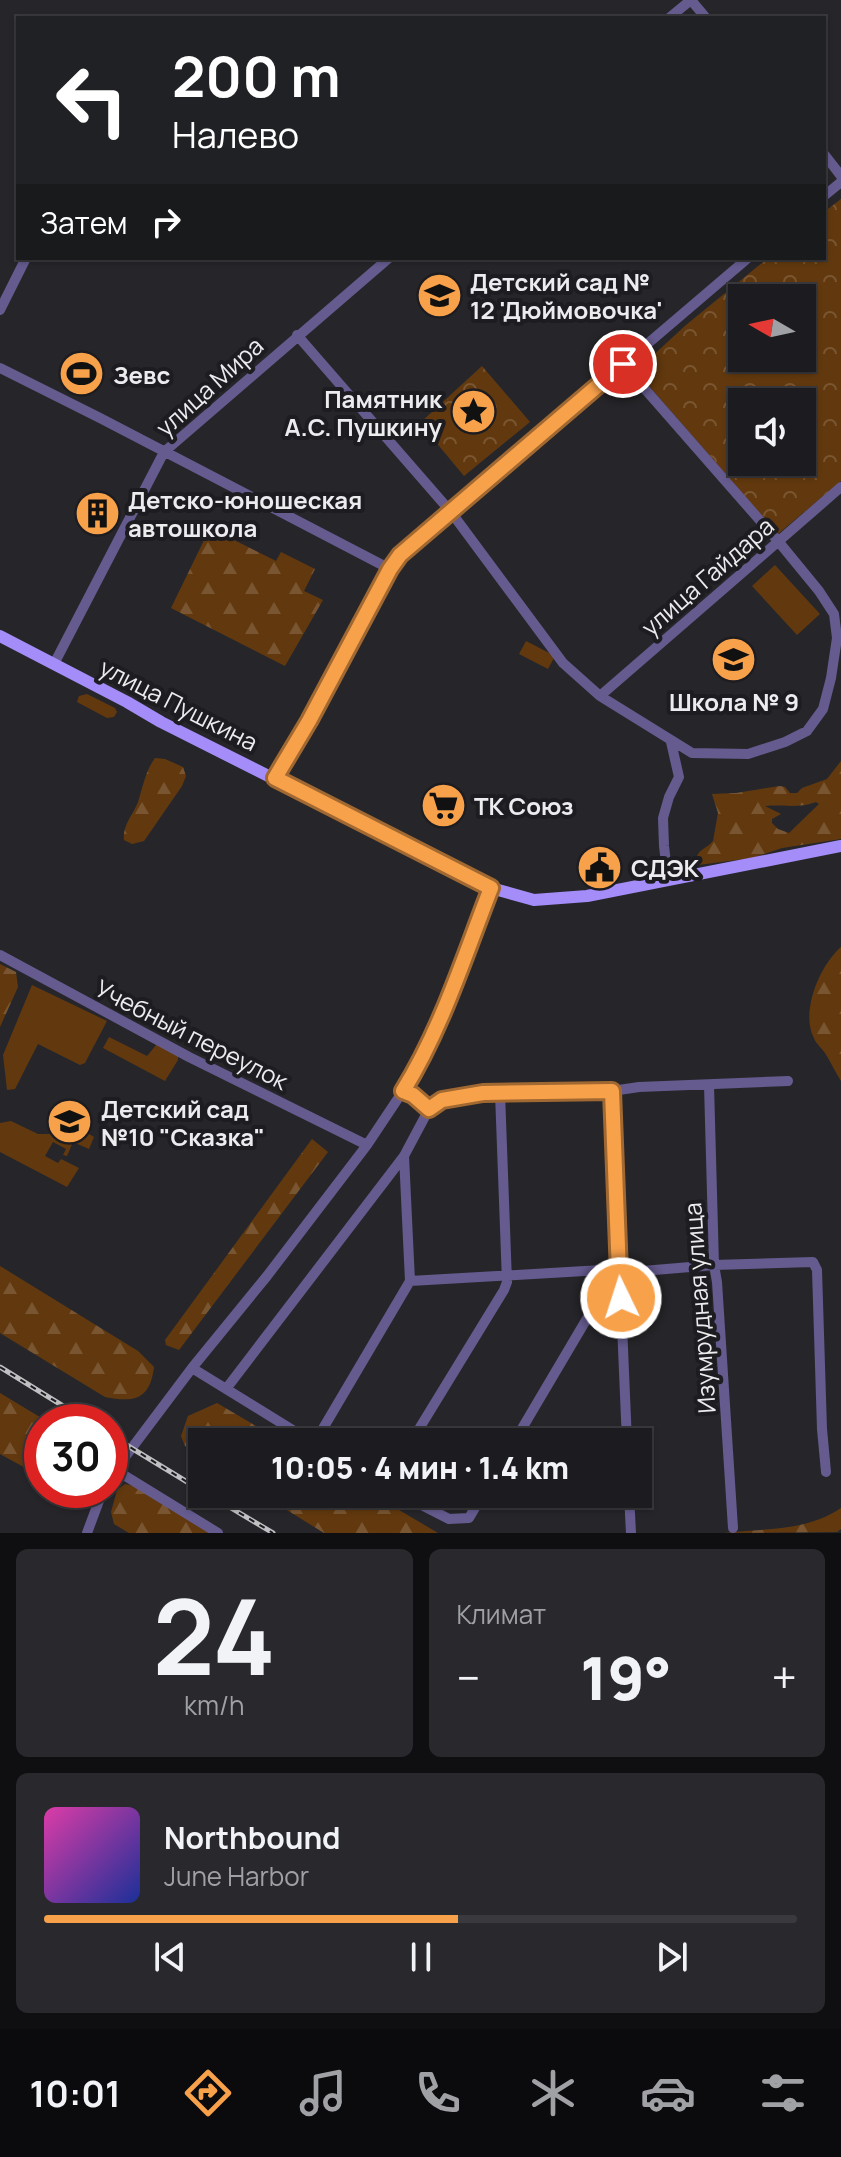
<!DOCTYPE html>
<html lang="ru">
<meta charset="utf-8">
<style>
body{margin:0;font-family:Manrope,sans-serif;background:#29292d;color:#f1f3f6;height:100vh;display:flex;flex-direction:column;font-size:30px;white-space:nowrap}
*{box-sizing:border-box;margin:0}
p{font-size:26px;color:#a0a1a5}
.icon{flex:none;width:44px;height:44px;fill:none;stroke:currentColor;stroke-width:2;stroke-linecap:round;stroke-linejoin:round}
.map{position:relative;height:1533px;overflow:hidden}
.panel{display:flex;flex-direction:column;gap:16px;padding:16px;background:#0f0f12;flex:1}
.panel>*{flex:none}
.guide{position:absolute;left:16px;top:16px;width:810px;height:244px;border-radius:0px;box-shadow:0 2px 6px #0004,0 0 0 2px #3a3a3e;background:#202124;color:#fff;overflow:hidden}
.needle{width:52px;rotate:279deg}
.buttons{position:absolute;left:728px;top:284px;display:grid;gap:16px}
.buttons a{display:grid;place-items:center;width:88px;height:88px;border-radius:0px;background:#1c1c20;box-shadow:0 2px 6px #0004,0 0 0 2px #3a3a3e;font-size:40px}
.speed{position:absolute;left:24px;top:1404px;display:flex;gap:16px;font-size:40px;font-weight:700;text-align:center}
.speed>*{display:grid;place-content:center;width:104px;height:104px;border-radius:50%;background:#1c1c20;box-shadow:0 2px 6px #0004,0 0 0 2px #3a3a3e;line-height:1}
.speed .limit{border:12px solid #d22;background:#fff;color:#111}
.pin{position:absolute;display:grid;place-items:center;width:68px;height:68px;color:#fff;margin:-34px;border:4px solid #fff;border-radius:50%;box-shadow:0 2px 8px #0007}
.me{position:absolute;width:88px;margin:-44px;rotate:356deg;stroke-linejoin:round;filter:drop-shadow(0 0 6px #0008)}
.turn{display:flex;align-items:center;gap:28px;height:168px;padding:0 24px;font-size:36px}
.turn .icon{width:104px;height:104px;stroke-width:2.5}
.turn b{display:block;font-size:56px;line-height:68px}
.then{display:flex;align-items:center;height:76px;padding:0 24px;background:#0003;gap:16px;font-size:30px}
.big{font-size:60px;font-weight:800;line-height:1.1}
.panel .tile{flex:1;display:flex;flex-direction:column;justify-content:center;gap:12px;min-width:0;padding:0 28px;border-radius:12px;background:#29292d}
.panel .dial{align-items:center;gap:0}
.dial b{font-size:104px;line-height:1}
.song{display:flex;align-items:center;gap:24px}
.cover{width:96px;height:96px;border-radius:12px;background:linear-gradient(135deg,hsl(320 70% 55%),hsl(230 70% 35%))}
.played{height:8px;border-radius:4px;background:linear-gradient(90deg,#f8a14b 55%,#3a3a3e 55%)}
.keys{display:flex;justify-content:space-around;direction:ltr}
.heat{display:flex;justify-content:space-between;align-items:center;font-size:44px;direction:ltr}
.panel .tiles{flex:1;display:grid;gap:16px;grid-template-columns:1fr 1fr}
.tile:last-child{grid-column:span 2}
.trip{position:absolute;left:188px;top:1428px;width:464px;height:80px;border-radius:0px;background:#1c1c20;box-shadow:0 2px 6px #0004,0 0 0 2px #3a3a3e;font-weight:800;line-height:80px;text-align:center}
.tab-bar{display:flex;height:128px;justify-content:space-around;align-items:center;background:#0b0b0d;color:#a0a1a5}
.tab-bar .icon{width:56px;height:56px}
.tab-bar .on{color:#f8a14b}
.tab-bar b{font-size:36px;color:#f1f3f6}
.map>svg:first-child{display:block}
</style>
<div class="map">
<svg width="841" height="1533" viewBox="0 0 841 1533">
<defs>
<pattern id="forest-firs" width="22" height="20" patternUnits="userSpaceOnUse" patternTransform="scale(2)"><rect width="22" height="20" fill="#62390e"/><path d="M5 1l3.5 6h-7zM16 11l3.5 6h-7z" fill="#795631"/></pattern>
<pattern id="park-crowns" width="20" height="18" patternUnits="userSpaceOnUse" patternTransform="scale(2)"><rect width="20" height="18" fill="#62390e"/><path d="M2 6a3 3 0 1 1 6 0M12 15a3 3 0 1 1 6 0" fill="none" stroke="#795631"/></pattern>
</defs>
<rect width="100%" height="100%" fill="#26262a"/>
<path fill="#62390e" d="M775,565l45,49 -23,21 -45,-49z
M526,641l29,15 -7,13 -29,-15z
M87,694l28,14 2,4 -3,5 -7,1 -30,-16 2,-6z
M32,985l75,36 -22,42 -5,2 -42,-21 -23,45 -8,1 -4,-35z
M109,1037l38,19 10,-12 21,12v4l-13,21 -62,-33z
M11,1121l27,13h51l5,3 -5,12 -16,-7 -6,14 -4,-1 3,-6 -13,-7 -8,14 13,7 3,-4 18,9 -12,19 -67,-35v-29z"/>
<path fill="url(#forest-firs)" fill-rule="evenodd" d="M210,528l66,33 5,-9 34,17 -11,22 19,9 -38,66 -114,-58z
M155,758l10,1 18,8 3,9 -4,10 -38,55 -12,3 -8,-4c-2,-14 9,-25 14,-38 5,-15 7,-30 17,-44z
M841,761v78l-59,9 -30,10 -54,7c-5,-15 8,-15 15,-24l5,-28 -6,-19 24,-1 44,-7 5,1 5,6h7l5,-5 25,-9zM816,802l3,2 -30,29 -11,-4 -6,-6v-4l9,-5 -16,-8c20,-2 31,3 51,-4z
M841,947v134c-6,-9 -10,-19 -16,-28 -3,-5 -9,-9 -11,-15 -14,-26 6,-73 27,-91z
M0,964l16,8 2,15 -18,40z
M312,1139l16,13 -149,198 -13,-5 -1,-5z
M0,1266l138,85 16,16c-4,32 -19,36 -49,30l-105,-64z
M0,1393l48,29h-6v55l-42,-23z
M217,1403l66,39h-81v15l-17,-11 -4,-10 7,-20z
M125,1484l13,3 80,46h-89l-15,-9 -3,-12 6,-22z
M261,1494h111l66,39h-114z
M841,1508v21l-4,3 -113,1c40,-5 82,-1 117,-25z"/>
<path fill="url(#park-crowns)" fill-rule="evenodd" d="M841,199v282l-63,53 -142,-163 50,-46 82,-67h56v-46zM742,298h60v60h-60zM742,402h60v60h-60z
M482,366l48,56 -66,54 -44,-53z"/>
<g fill="none" stroke-linecap="round" stroke-linejoin="round">
<path stroke="#655b8f" stroke-width="10" d="M691,0l15,18
M669,18l22,-18
M824,154l17,22
M824,196l17,-14
M0,310l26,-52
M297,335l154,177 112,151 37,33 92,57 56,1 37,-12 22,-11 16,-22 8,-31 6,-40 -3,-24 -15,-23 -41,-50 -155,-177
M0,368l100,50 290,151
M54,664l110,-212 225,-194
M600,696l241,-209
M275,778l36,-61 79,-148 10,-14 348,-297
M668,879l-4,-33 -1,-28 6,-21 10,-20 -8,-35
M0,955l189,102 178,88
M709,1085l5,180 3,17 16,246
M403,1091l10,4 16,14
M612,1091l15,351
M410,1281l192,-11 17,3 95,-8 99,-3 4,8 5,159 4,43
M192,1368l120,74
M226,1389l178,-233
M315,1442l95,-161 -6,-125 25,-47 13,-9 41,-7 129,-2 27,-4 149,-6
M411,1442l93,-152 3,-8 -7,-189
M514,1442l78,-132 29,-12
M114,1469l104,64
M110,1477l82,-109 75,-92 100,-131 36,-54 20,-32 15,-33 53,-138
M400,1494l49,25 20,-1 14,-24
M629,1494l2,39
M87,1533l16,-43"/>
<path stroke="#a58df9" stroke-width="12" d="M0,636l127,66 34,20 330,166 43,12 53,-4 254,-50"/>
<defs>
<path id="rail" d="M0,1367l89,55
M110,1435l92,56
M208,1494l65,39"/>
</defs>
<use href="#rail" stroke="#c0c0c3" stroke-width="5"/>
<use href="#rail" stroke="#1d1c20" stroke-width="2" stroke-dasharray="6" stroke-linecap="butt"/>
</g>
<g fill="none" stroke-linecap="round" stroke-linejoin="round">
<defs>
<path id="route" d="M621,1298l-2,-25 -7,-182 -129,2 -41,7 -13,9 -16,-14 -10,-4c39,-63 61,-134 88,-203l-216,-110 34,-57 81,-152 10,-14 223,-191"/>
</defs>
<use href="#route" stroke="#a16931" stroke-width="20"/>
<use href="#route" stroke="#f8a14b" stroke-width="14"/>
</g>
<defs>
<symbol id="school-disc" viewBox="-11 -11 22 22"><circle r="9.5" fill="#f8a14b" stroke="#1d1c20"/><path d="M0-5L7-2L0 1L-7-2ZM-4 1L0 2.5L4 1V4Q0 6-4 4Z" fill="#111"/></symbol>
<symbol id="stadium-disc" viewBox="-11 -11 22 22"><circle r="9.5" fill="#f8a14b" stroke="#1d1c20"/><path d="M0-5a6.5 5 0 1 0 0 10a6.5 5 0 1 0 0-10ZM-3.5-1.8h7v3.6h-7Z" fill="#111"/></symbol>
<symbol id="sight-disc" viewBox="-11 -11 22 22"><circle r="9.5" fill="#f8a14b" stroke="#1d1c20"/><path d="M0-6L1.8-2.2L6-1.7L2.9 1.2L3.7 5.4L0 3.3L-3.7 5.4L-2.9 1.2L-6-1.7L-1.8-2.2Z" fill="#111"/></symbol>
<symbol id="building-disc" viewBox="-11 -11 22 22"><circle r="9.5" fill="#f8a14b" stroke="#1d1c20"/><path d="M-4-6H4V6H1V3H-1V6H-4ZM-2.5-4.3h1.7v1.8h-1.7ZM.8-4.3h1.7v1.8H.8ZM-2.5-1h1.7V.8h-1.7ZM.8-1h1.7V.8H.8Z" fill="#111"/></symbol>
<symbol id="supermarket-disc" viewBox="-11 -11 22 22"><circle r="9.5" fill="#f8a14b" stroke="#1d1c20"/><path d="M-6-5.5h2.5l.6 2H6L4.5 2H-2.5L-4.4-4H-6ZM-1.5 3.2a1.3 1.3 0 1 0 .1 0ZM3 3.2a1.3 1.3 0 1 0 .1 0Z" fill="#111"/></symbol>
<symbol id="civic-disc" viewBox="-11 -11 22 22"><circle r="9.5" fill="#f8a14b" stroke="#1d1c20"/><path d="M-.6-6.5H3V-4.5H.6V-3L4-1V1h2V6H-6V1h2V-1L-.6-3ZM-1.2 2.5V6h2.4V2.5Z" fill="#111"/></symbol>
</defs>
<g fill-rule="evenodd">
<use href="#school-disc" x="414" y="270" width="51" height="51"/>
<use href="#stadium-disc" x="56" y="348" width="51" height="51"/>
<use href="#sight-disc" x="448" y="386" width="51" height="51"/>
<use href="#building-disc" x="72" y="488" width="51" height="51"/>
<use href="#school-disc" x="708" y="634" width="51" height="51"/>
<use href="#supermarket-disc" x="418" y="780" width="51" height="51"/>
<use href="#civic-disc" x="574" y="842" width="51" height="51"/>
<use href="#school-disc" x="44" y="1096" width="51" height="51"/>
</g>
<g text-anchor="middle" dominant-baseline="central" stroke-width="8" stroke-linejoin="round" paint-order="stroke">
<g font-size="24" font-weight="bold" fill="#ecebee" stroke="#1d1c20" text-anchor="start">
<text x="470" y="281">Детский сад №<tspan x="470" dy="28">12 'Дюймовочка'</tspan></text>
<text x="113" y="374">Зевс</text>
<text x="442" y="398" text-anchor="end">Памятник<tspan x="442" dy="28">А.С. Пушкину</tspan></text>
<text x="128" y="499">Детско-юношеская<tspan x="128" dy="28">автошкола</tspan></text>
<text x="734" y="701" text-anchor="middle">Школа № 9</text>
<text x="474" y="805">ТК Союз</text>
<text x="631" y="867">СДЭК</text>
<text x="101" y="1108">Детский сад<tspan x="101" dy="28">№10 "Сказка"</tspan></text>
</g>
<g font-size="24" fill="#ecebee" stroke="#1d1c20">
<text transform="translate(209 386) rotate(-42)">улица Мира</text>
<text transform="translate(707 576) rotate(-41)">улица Гайдара</text>
<text transform="translate(179 704) rotate(27)">улица Пушкина</text>
<text transform="translate(192 1034) rotate(27)">Учебный переулок</text>
<text transform="translate(699 1308) rotate(-94)">Изумрудная улица</text>
</g>
</g>
</svg>
<div class="buttons">
<a><svg class="needle" viewBox="-14 -14 28 28"><path d="M0-13l5 13h-10z" fill="#e53935"/><path d="M0 13l5-13h-10z" fill="#a0a1a5"/></svg></a>
<a><svg class="icon" aria-label="sound" viewBox="0 0 24 24"><path d="M4 9h4l5-4v14l-5-4H4zM17 9q2 3 0 6"/></svg></a>
</div>
<div class="speed"><div class="limit">30</div></div>
<div class="pin" style="left:623px;top:364px;background:#d93025"><svg class="icon" aria-label="arrive" viewBox="0 0 24 24"><path d="M6 21V4h12l-3 4 3 4H6"/></svg></div>
<svg class="me" style="left:621px;top:1298px" viewBox="-20 -20 40 40"><circle r="17" fill="#f8a14b" stroke="#fff" stroke-width="3"/><path d="M0-11L8 9 0 5-8 9z" fill="#fff"/></svg>
<div class="trip">10:05 · 4 мин · 1.4 km</div>
<div class="guide">
<div class="turn"><svg class="icon" aria-label="left" viewBox="0 0 24 24"><path d="M17 20v-9H6M10 6l-5 5 5 5"/></svg><div><b>200 m</b>Налево</div></div>
<div class="then">Затем<svg class="icon" aria-label="right" viewBox="0 0 24 24"><path d="M7 20v-9h11M14 6l5 5-5 5"/></svg></div>
</div>
</div>
<section class="panel">
<div class="tiles">
<div class="tile dial"><b>24</b><p>km/h</p></div>
<div class="tile"><p>Климат</p>
<div class="heat"><a>−</a><b class="big">19°</b><a>+</a></div>
</div>
<div class="tile">
<div class="song"><i class="cover"></i><div><b>Northbound</b><p>June Harbor</p></div></div>
<div class="played"></div>
<div class="keys"><svg class="icon" aria-label="previous" viewBox="0 0 24 24"><path d="M18 5L8 12l10 7zM5 5v14"/></svg><svg class="icon" aria-label="pause" viewBox="0 0 24 24"><path d="M8 5v14M16 5v14"/></svg><svg class="icon" aria-label="next" viewBox="0 0 24 24"><path d="M6 5l10 7-10 7zM19 5v14"/></svg></div>
</div>
</div>
</section>
<nav class="tab-bar">
<b>10:01</b>
<svg class="icon on" aria-label="directions" viewBox="0 0 24 24"><path d="M12 3l9 9-9 9-9-9zM9 14v-3h6M13 9l2 2-2 2"/></svg>
<svg class="icon" aria-label="music" viewBox="0 0 24 24"><path d="M9 18V5l10-2v13"/><circle cx="6" cy="18" r="3"/><circle cx="16" cy="16" r="3"/></svg>
<svg class="icon" aria-label="phone" viewBox="0 0 24 24"><path d="M5 4h4l2 5-3 2q2 4 5 5l2-3 5 2v4C11 20 4 13 5 4z"/></svg>
<svg class="icon" aria-label="climate" viewBox="0 0 24 24"><path d="M12 3v18M4 7l16 10M4 17L20 7"/></svg>
<svg class="icon" aria-label="car" viewBox="0 0 24 24"><path d="M5 17H2v-5l4-1 3-4h7l3 4 3 1v5h-3M9 17h6M6 11h13"/><circle cx="7" cy="17" r="2"/><circle cx="17" cy="17" r="2"/></svg>
<svg class="icon" aria-label="filters" viewBox="0 0 24 24"><path d="M4 7h16M4 17h16"/><circle cx="9" cy="7" r="2"/><circle cx="15" cy="17" r="2"/></svg>
</nav>
